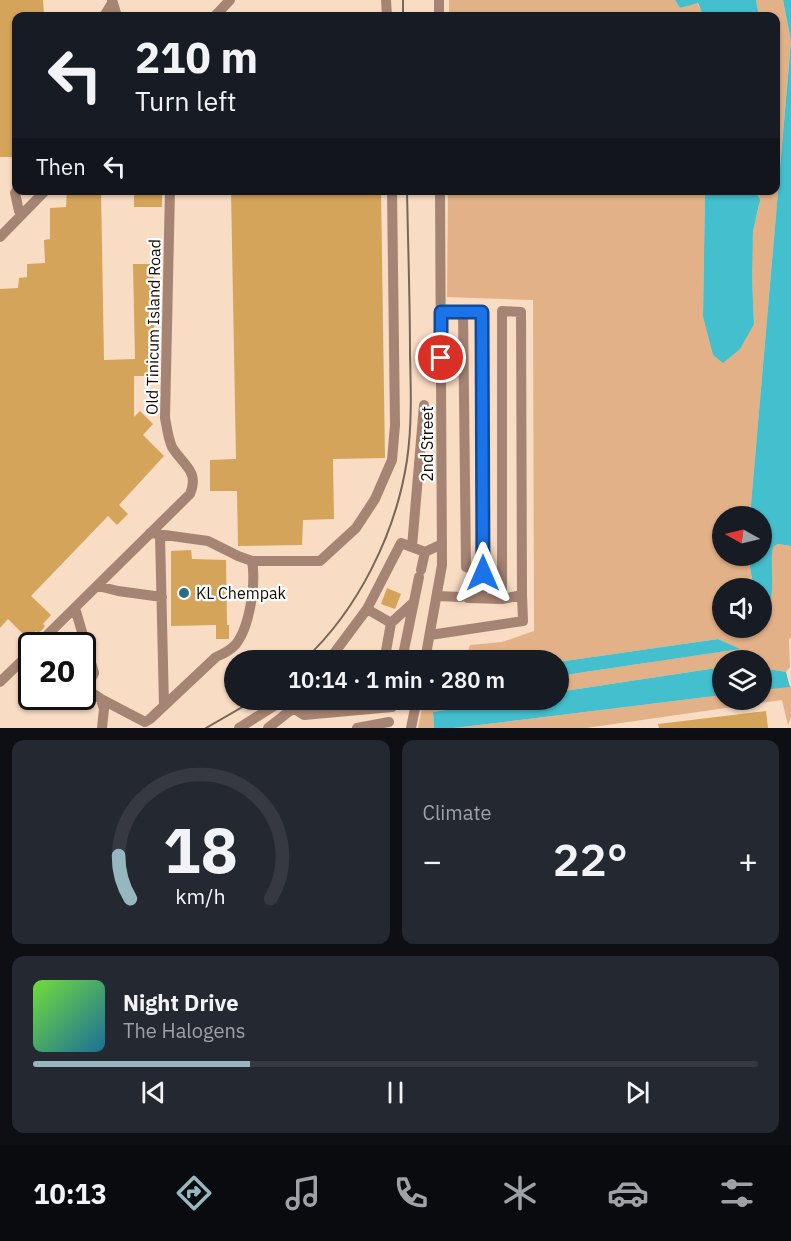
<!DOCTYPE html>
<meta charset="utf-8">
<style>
body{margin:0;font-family:"IBM Plex Sans",sans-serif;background:#242831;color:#f1f3f6;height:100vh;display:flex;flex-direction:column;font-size:22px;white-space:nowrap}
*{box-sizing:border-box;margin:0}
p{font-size:20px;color:#9ea1a6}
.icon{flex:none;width:33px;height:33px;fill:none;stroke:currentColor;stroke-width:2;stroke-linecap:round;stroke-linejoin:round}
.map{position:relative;height:728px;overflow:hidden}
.sheet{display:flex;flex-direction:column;gap:12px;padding:12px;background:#0d0f14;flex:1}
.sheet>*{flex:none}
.top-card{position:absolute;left:12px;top:12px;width:768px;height:183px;border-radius:12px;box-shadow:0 2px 4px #0004;background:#171b24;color:#f1f3f6;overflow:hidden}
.needle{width:39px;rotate:278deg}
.buttons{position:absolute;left:712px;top:506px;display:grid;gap:12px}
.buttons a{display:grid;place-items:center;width:60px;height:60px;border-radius:50%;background:#171b24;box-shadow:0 2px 4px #0004;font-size:30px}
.speed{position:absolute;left:18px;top:632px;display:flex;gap:12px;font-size:30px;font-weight:700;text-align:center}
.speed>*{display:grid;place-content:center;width:78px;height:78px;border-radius:50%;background:#171b24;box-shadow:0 2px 4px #0004;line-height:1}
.speed .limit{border:3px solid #111;border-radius:9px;background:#fff;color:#111}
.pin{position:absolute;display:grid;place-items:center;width:51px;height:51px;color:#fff;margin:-26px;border:3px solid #fff;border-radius:50%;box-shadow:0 2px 6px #0007}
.me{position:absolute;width:66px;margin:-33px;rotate:0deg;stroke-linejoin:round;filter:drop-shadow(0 0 4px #0008)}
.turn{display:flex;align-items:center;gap:21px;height:126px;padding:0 24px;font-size:27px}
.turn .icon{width:78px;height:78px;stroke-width:2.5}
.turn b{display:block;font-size:42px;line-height:51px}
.then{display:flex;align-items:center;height:57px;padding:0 24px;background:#0003;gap:12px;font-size:22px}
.big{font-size:45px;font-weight:600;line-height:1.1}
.sheet .card{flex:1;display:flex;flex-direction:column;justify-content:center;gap:9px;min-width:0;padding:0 21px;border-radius:12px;background:#242831}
.sheet .dial{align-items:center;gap:0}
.dial svg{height:156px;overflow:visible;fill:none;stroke:#363941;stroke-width:7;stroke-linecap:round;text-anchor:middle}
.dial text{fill:#f1f3f6;stroke:none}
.song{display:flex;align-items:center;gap:18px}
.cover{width:72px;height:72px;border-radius:9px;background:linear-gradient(135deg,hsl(100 70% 55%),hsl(200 70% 35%))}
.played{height:6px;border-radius:3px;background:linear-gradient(90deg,#97b7c0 30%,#363941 30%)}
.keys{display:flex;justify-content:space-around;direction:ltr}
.heat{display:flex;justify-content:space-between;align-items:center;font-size:33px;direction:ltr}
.sheet .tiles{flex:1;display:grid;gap:12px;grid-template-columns:1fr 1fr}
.card:last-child{grid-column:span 2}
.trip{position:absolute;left:224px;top:650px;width:345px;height:60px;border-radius:30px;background:#171b24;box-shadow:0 2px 4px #0004;font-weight:600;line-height:60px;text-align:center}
.dock{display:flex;height:96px;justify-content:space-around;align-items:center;background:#090b0e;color:#9ea1a6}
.dock .icon{width:42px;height:42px}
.dock .current{color:#97b7c0}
.dock b{font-size:27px;color:#f1f3f6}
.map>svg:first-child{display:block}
</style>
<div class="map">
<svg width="791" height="728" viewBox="0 0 791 728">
<rect width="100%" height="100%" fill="#f9dcc4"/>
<path fill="#e3b187" d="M449,0h226l5,8 17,-5 4,7 1,6h-253z
M756,0h27l8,41 -41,475h-27v39h25l4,24 5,9h-34v39h39v-30l2,1 9,-51 5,-3 13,2v92l-2,1 1,28 -4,5 -24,-4v-8h-39v7l-165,25v-16l181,-27 -21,-10 -160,23v-2h-118l26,-4 4,-11 32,-3 32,-11 -1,-331 -86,-3 1,-106h257l-2,125 51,8c-1,-31 -4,-61 -1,-92 1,-15 10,-26 4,-41l19,-1v-174h-17z
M791,686v31l-3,8 -6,-25 -196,28h-132l269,-33v4h39v-9z
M424,699h91l-82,13 1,16h-16z"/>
<path fill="#43bfce" d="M675,0h81l3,16h-57l-1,-6 -3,-7 -18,5z
M783,0h8v546l-13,-2 -5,3c-3,17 1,35 -2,52l-3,1 -6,-3v-9h-5l-5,-9 -4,-24h14v-39h-12l41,-475z
M705,191h51l4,9 -7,31 -1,46 2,47 -14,25 -17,14 -10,-8 -10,-39z
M718,639l22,10 -182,27v-14z
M723,667v28l-269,33h-20l-1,-16 82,-13h43v-7z
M762,668l24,4 4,15 -28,3z"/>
<path fill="#d4a45a" d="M0,0h43l1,16h-28v141h-16z
M67,190h34l3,170 31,-1 -2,-95h21v112h-20v41l6,-6 13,13 -10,11 21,21 -45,49 9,9 -11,11 -9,-9 -77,80 20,19 -8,9 2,2 -3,4 -4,3 -2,-2 -8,8 -20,-20 -8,9v-339l18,-1 1,-10 8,-1v-13l18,-1 -1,-23 6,-1v-31l16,-1z
M134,190h28v17h-28z
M231,190h150l4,268 -52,1 1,60 -31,1 -1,25 -64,1 -1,-55h-27v-31l26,-1z
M191,550l1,9 34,1 1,65h2v14h-13v-14l-45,1v-75z
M387,588l14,6 -6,15 -14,-5z
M766,711l2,17h-109l-1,-4z"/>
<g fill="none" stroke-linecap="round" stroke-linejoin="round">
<path stroke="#a68473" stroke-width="10" d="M112,0l5,16
M386,0l1,16
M439,0v16
M104,16l8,-13
M215,16l15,-16
M17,190l-2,3 4,18 3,3
M0,237l46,-47
M150,533l58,8 30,15 14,5h68l36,-33 19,-29 17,-39 3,-35 -3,-235
M160,535l4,171
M412,547l12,-142
M421,570l4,-18 17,-8
M98,586l20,5 44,6
M437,596l24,1
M468,598l34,1 20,-4 -1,-283 -19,-1v288
M482,598l1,-25 -1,-261h-19l3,255 17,6
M75,608l19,65 -6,11 -4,4
M367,609l24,14
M430,635l93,-14 -1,-26
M37,645l153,-151c10,-23 -8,-30 -18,-47 -4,-9 -5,-19 -7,-29l5,-228
M329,660l38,-51 34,-66 24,9
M349,660l1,-1
M379,660l7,-9 5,-28 23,-21
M402,660l17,-83
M425,660l17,-95 -2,-375
M0,682l32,-31
M82,686l19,13 44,23 5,-3 66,-62c7,-3 15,-7 20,-13 14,-18 20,-61 16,-83
M101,699l3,10 -2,19
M293,708l11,7 88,-8
M239,728l46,-29
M268,728l37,-29
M357,728l32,-6
M411,728l6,-29"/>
<path stroke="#786657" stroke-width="2" d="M403,0v16
M304,660c54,-50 92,-127 103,-200 5,-34 4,-70 3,-105 0,-55 -2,-110 -3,-165
M206,728l50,-29"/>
</g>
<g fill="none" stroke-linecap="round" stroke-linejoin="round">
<defs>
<path id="route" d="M441,358v-46h41l1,261"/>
</defs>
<use href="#route" stroke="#114b97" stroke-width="15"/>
<use href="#route" stroke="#1a73e8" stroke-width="10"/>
</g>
<circle fill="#296e7e" stroke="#fff" stroke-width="2" cx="184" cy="593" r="6"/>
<g text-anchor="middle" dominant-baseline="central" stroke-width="4.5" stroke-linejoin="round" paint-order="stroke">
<g font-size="16" fill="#150b04" stroke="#fff">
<text transform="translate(153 327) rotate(-89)">Old Tinicum Island Road</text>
<text transform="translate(427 444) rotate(-90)">2nd Street</text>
</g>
<g font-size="16" fill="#150b04" stroke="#fff" text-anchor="start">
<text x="196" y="593">KL Chempak</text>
</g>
</g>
</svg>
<div class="buttons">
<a><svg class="needle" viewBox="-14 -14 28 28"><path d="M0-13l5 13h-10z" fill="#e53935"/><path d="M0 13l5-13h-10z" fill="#9ea1a6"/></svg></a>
<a><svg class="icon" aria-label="sound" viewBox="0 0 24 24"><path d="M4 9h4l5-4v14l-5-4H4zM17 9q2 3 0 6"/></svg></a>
<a><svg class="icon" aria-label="layers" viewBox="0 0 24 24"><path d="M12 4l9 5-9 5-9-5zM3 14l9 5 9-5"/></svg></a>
</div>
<div class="speed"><div class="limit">20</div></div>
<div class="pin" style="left:441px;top:358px;background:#d93025"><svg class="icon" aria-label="arrive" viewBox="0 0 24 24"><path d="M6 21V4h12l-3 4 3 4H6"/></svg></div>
<svg class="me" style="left:483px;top:573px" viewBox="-20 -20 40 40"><path d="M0-17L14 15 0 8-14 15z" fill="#1a73e8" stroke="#fff" stroke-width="4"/></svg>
<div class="trip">10:14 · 1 min · 280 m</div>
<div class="top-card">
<div class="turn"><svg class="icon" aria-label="left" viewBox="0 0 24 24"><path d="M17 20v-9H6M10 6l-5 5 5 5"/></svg><div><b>210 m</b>Turn left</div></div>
<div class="then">Then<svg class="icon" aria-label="left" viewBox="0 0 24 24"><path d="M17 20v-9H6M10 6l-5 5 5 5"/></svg></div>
</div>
</div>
<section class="sheet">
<div class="tiles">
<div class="card dial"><svg viewBox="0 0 100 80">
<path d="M14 69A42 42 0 1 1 86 69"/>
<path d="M14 69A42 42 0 0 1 8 47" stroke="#97b7c0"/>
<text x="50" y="56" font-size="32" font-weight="700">18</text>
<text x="50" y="72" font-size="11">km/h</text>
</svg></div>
<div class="card"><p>Climate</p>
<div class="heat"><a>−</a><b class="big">22°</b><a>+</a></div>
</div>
<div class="card">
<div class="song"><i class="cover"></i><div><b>Night Drive</b><p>The Halogens</p></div></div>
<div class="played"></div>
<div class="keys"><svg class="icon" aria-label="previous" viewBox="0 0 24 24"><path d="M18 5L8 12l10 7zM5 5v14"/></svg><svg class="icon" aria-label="pause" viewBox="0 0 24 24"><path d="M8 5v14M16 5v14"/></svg><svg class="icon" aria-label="next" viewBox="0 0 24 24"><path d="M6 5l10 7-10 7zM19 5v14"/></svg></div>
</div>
</div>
</section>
<nav class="dock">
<b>10:13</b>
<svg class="icon current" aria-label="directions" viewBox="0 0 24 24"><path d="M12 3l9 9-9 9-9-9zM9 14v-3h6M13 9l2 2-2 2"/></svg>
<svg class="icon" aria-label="music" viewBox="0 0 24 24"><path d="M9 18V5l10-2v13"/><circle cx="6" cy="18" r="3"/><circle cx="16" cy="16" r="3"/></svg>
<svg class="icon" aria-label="phone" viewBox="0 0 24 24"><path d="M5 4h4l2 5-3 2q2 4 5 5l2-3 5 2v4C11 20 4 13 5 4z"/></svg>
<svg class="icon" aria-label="climate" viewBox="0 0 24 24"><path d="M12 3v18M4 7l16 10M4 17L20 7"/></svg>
<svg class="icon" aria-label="car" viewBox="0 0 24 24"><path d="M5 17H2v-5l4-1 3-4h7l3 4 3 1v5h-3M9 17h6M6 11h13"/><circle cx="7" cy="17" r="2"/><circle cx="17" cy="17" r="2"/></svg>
<svg class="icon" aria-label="filters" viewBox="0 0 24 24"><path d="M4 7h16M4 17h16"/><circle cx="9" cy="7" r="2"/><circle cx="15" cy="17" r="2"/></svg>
</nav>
